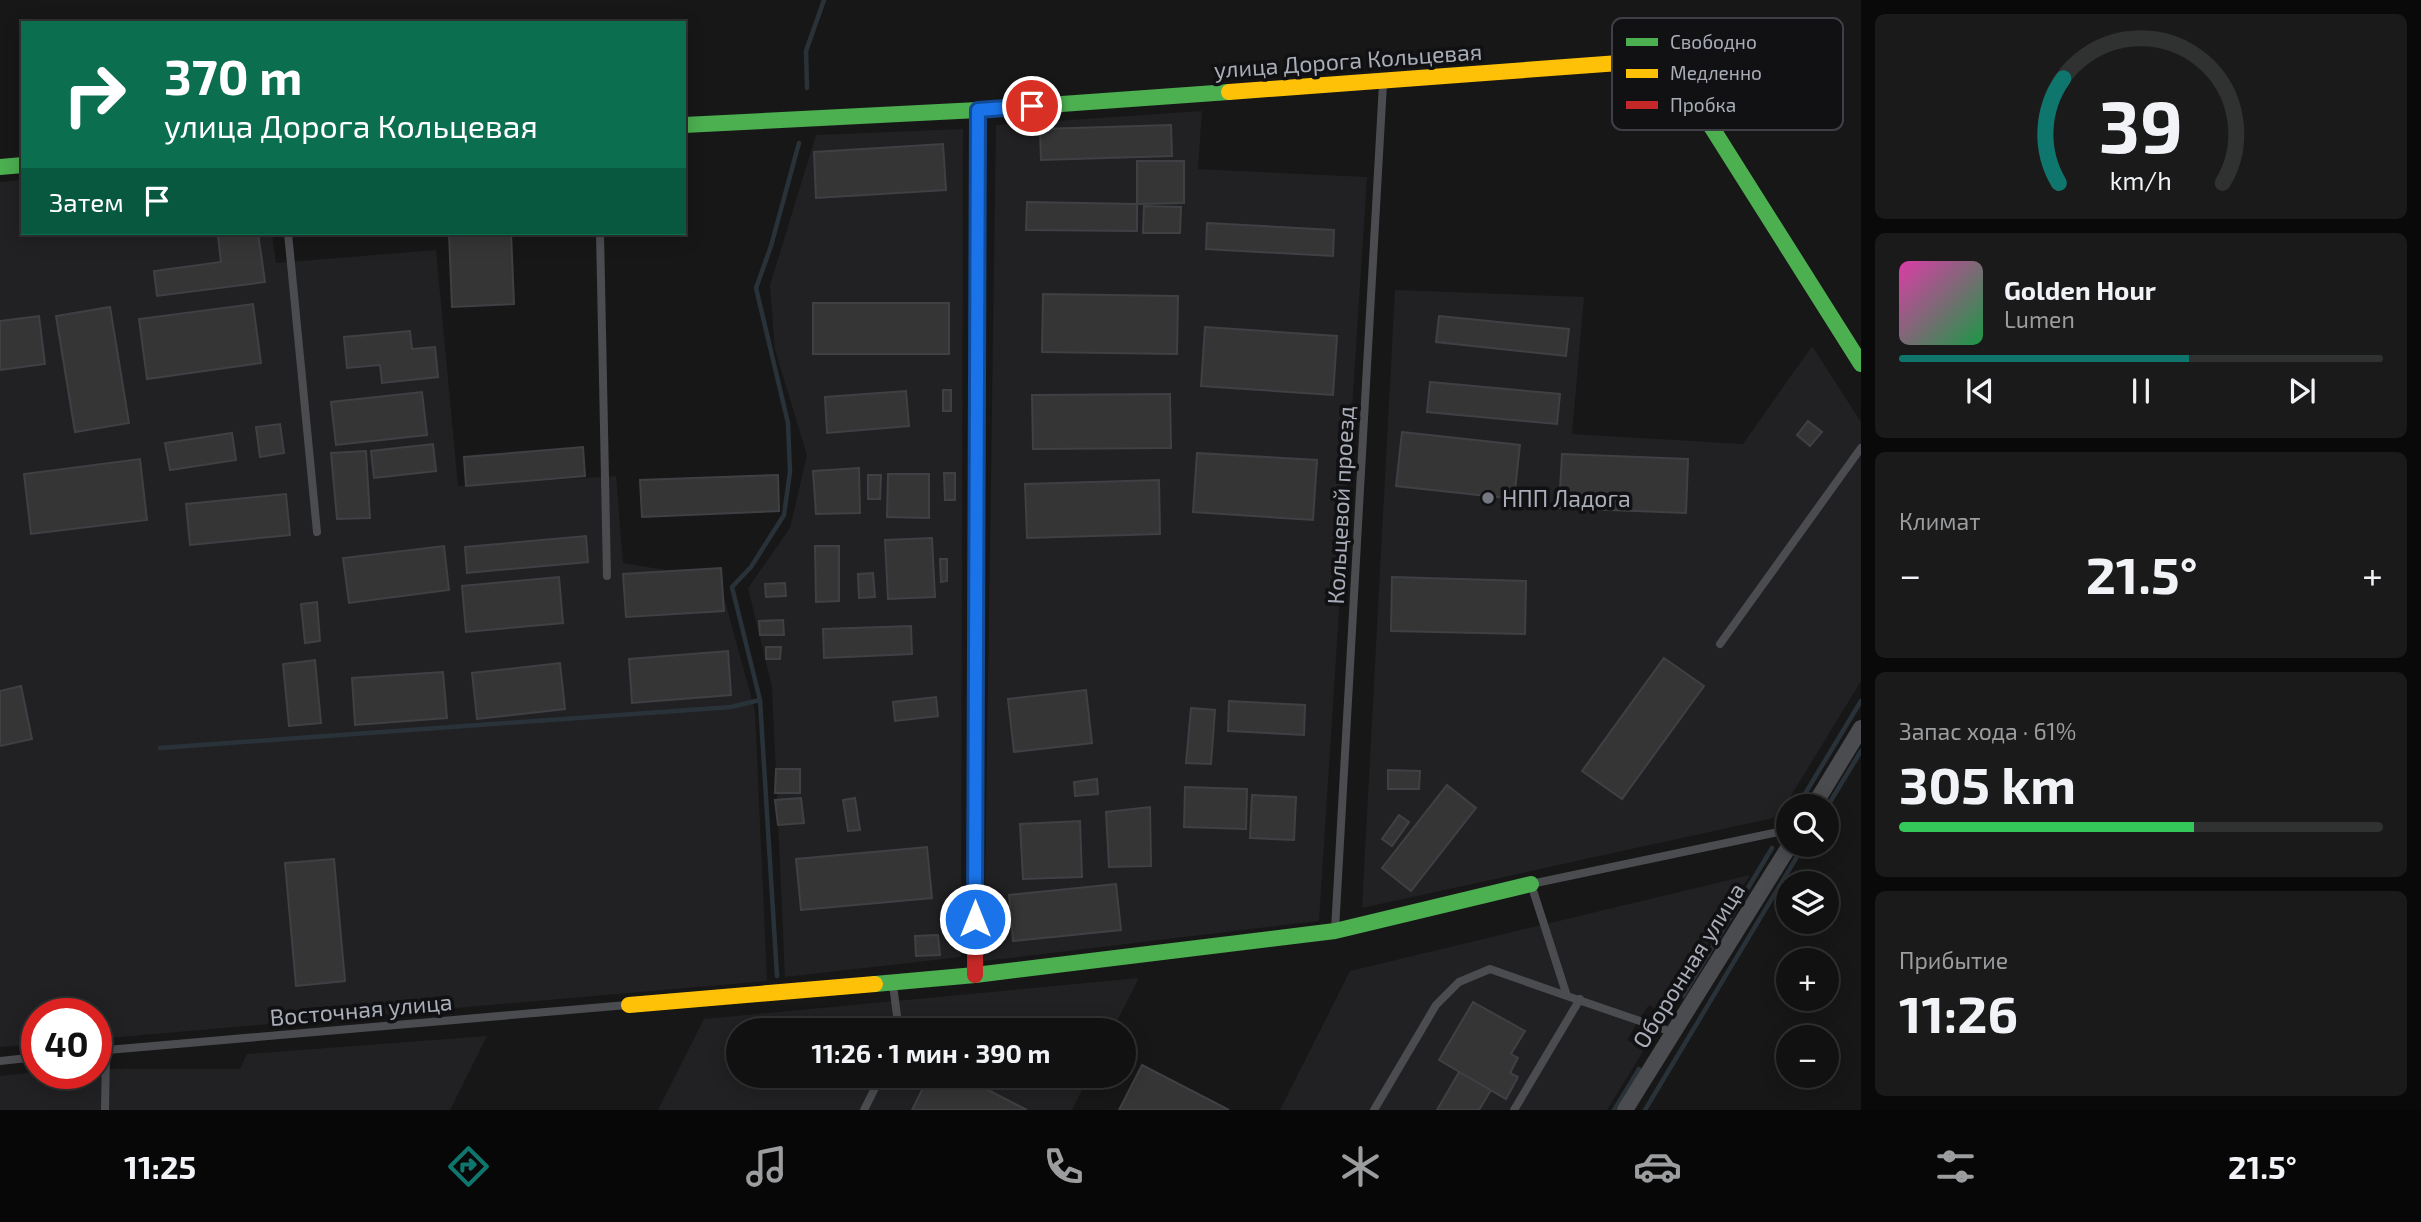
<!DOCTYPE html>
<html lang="ru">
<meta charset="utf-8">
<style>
body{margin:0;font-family:"Exo 2",sans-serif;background:#1a1a1a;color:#f1f3f6;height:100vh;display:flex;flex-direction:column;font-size:26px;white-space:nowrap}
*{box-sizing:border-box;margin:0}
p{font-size:23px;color:#9c9d9f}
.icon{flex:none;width:38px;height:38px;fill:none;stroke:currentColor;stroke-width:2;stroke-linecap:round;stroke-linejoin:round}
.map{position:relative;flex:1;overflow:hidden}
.sheet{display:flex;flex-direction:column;gap:14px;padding:14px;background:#090909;width:560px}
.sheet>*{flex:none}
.guide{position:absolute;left:21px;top:21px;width:665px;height:214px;border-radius:0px;box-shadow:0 4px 18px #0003,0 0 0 2px #303131;background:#0b6e4f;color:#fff;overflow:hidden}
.buttons{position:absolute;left:1776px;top:794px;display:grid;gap:14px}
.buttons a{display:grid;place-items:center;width:63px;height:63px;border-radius:50%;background:#111;box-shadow:0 4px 18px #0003,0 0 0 2px #303131;font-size:35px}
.speed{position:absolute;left:21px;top:998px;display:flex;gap:14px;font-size:35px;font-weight:700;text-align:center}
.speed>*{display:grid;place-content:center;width:91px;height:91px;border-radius:50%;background:#111;box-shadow:0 4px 18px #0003,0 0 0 2px #303131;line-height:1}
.speed .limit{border:10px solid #d22;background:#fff;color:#111}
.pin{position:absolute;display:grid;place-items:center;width:60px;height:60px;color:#fff;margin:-30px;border:4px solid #fff;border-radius:50%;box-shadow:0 2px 7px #0007}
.me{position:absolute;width:77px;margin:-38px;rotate:0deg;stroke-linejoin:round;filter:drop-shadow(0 0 5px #0008)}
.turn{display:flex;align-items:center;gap:24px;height:147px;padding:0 28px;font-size:32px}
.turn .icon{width:91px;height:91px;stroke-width:2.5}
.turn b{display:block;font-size:49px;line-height:60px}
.then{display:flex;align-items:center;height:66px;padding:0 28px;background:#0003;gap:14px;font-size:26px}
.big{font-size:52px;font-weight:700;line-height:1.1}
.sheet .card{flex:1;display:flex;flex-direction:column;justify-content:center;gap:10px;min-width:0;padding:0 24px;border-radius:10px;background:#1a1a1a}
.sheet .dial{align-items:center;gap:0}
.dial svg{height:182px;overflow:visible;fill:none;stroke:#303131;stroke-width:7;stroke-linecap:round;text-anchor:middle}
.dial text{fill:#f1f3f6;stroke:none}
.song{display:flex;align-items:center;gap:21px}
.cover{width:84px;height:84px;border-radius:10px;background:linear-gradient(135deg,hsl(320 70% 55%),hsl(140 70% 35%))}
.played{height:7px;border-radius:4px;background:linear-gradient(90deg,#0f766e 60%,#303131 60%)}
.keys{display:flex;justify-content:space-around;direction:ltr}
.heat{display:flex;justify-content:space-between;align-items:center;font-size:38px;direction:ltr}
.charge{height:10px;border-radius:5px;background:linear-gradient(90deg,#34c759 61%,#303131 0)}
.trip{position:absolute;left:726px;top:1018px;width:410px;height:70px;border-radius:35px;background:#111;box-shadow:0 4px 18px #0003,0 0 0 2px #303131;font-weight:700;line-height:70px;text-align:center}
.tabs{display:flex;height:112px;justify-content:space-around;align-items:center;background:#070707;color:#9c9d9f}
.tabs .icon{width:49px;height:49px}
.tabs .current{color:#0f766e}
.tabs b{font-size:32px;color:#f1f3f6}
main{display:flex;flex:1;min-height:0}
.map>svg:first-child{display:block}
</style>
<main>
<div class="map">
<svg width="1861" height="1110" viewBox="0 0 1861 1110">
<rect width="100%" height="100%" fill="#171717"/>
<path fill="#212123" d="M1202,111l-4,58 169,8 -48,744 -335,40 12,-836z
M963,129l-2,828 -176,20 -13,-290 -24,-99 42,-60 17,-73 -32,-105 -5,-65 46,-150z
M23,180v53h249l4,30 160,-13 22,236 158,-10 7,87 96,16 36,132 12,270 -671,58v-26h-59v31l-37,3v-865z
M1395,290l189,7 -12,137 171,10 69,-98 49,76v259l-83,136 -416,91z
M1750,875l-85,139 -16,-9 -10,14 -12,21 17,10 -37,60h-327l70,-139z
M1139,978l-27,53h-374v45h351l-17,34h-414l46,-91z
M487,1036l-37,74h-450v-34l37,-4 59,1v-4h144l7,-15z"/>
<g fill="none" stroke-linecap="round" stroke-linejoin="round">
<path stroke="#2a3239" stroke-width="4.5" d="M807,88l-1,-37 18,-51
M760,700l-28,-113 19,-20 33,-52 6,-43 -2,-49 -32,-135 15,-42 28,-103
M160,748l571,-41 29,-7 17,276
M1797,807l64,-106
M1827,807l34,-56
M1683,996l89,-148
M1614,1110l25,-41
M1645,1110l159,-265"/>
</g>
<path fill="#353536" stroke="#3f4043" stroke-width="2" d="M1171,125l1,31 -131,4 -1,-31z
M943,144l3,46 -130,8 -2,-46z
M1137,161h47v42l-47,1z
M1027,202l110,2v27l-111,-1z
M1144,206l37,1 -1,26h-37z
M1207,223l127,7 -1,26 -127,-7z
M242,233h16l7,49 -108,14 -3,-25 67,-9 -3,-26z
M449,233h62l3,71 -62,3z
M1043,294l135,2 -1,58 -135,-2z
M813,303h136v51h-136z
M253,304l8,59 -114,16 -8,-60z
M110,307l19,116 -54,9 -19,-116z
M39,316l6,48 -45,6v-49z
M1439,316l130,13 -3,27 -130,-14z
M1205,327l132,9 -4,59 -132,-9z
M410,331l2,18 23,-2 3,30 -56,6 -2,-18 -33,3 -3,-31z
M1430,382l130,12 -3,30 -130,-12z
M943,390h8v21h-8z
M906,391l3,35 -82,7 -2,-36z
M422,392l5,43 -91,10 -5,-43z
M1170,394l1,54 -138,1 -1,-54z
M1808,421l14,11 -12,14 -13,-11z
M280,424l4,29 -24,4 -4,-30z
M1402,432l118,13 -6,54 -118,-13z
M232,433l4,27 -66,10 -5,-27z
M433,444l3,27 -62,7 -3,-27z
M583,447l2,29 -119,10 -2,-29z
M366,451l4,67 -33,1 -6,-66z
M1197,453l120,7 -4,60 -120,-8z
M1562,454l126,5 -2,54 -127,-5z
M140,459l7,61 -116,14 -7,-60z
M859,468l1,45 -44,1 -3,-43z
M944,473h11v27h-10z
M888,474h41v44l-42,-1z
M778,475l1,36 -137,6 -2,-37z
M868,475h13l-1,24h-12z
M1159,480l1,54 -133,4 -2,-54z
M286,494l4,41 -100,10 -4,-41z
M586,536l2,26 -121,11 -2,-26z
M932,538l3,59 -47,2 -3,-59z
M444,546l5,44 -100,13 -6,-45z
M815,546h24v55l-23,1z
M940,559h7v22l-6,1z
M721,568l3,43 -98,6 -3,-43z
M873,573l2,24 -16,1 -1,-24z
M559,577l4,46 -97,9 -4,-46z
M1392,577l134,4 -1,53 -134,-3z
M785,583l1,13 -20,1 -1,-13z
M317,602l3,39 -15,2 -4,-39z
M783,620l1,15h-24l-1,-14z
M911,626l1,28 -88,4 -1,-29z
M766,647h15l-1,12h-14z
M728,651l3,44 -99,8 -3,-44z
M1664,658l40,28 -82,113 -40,-28z
M315,660l6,63 -32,3 -6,-62z
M560,663l5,46 -88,10 -5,-46z
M443,672l4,46 -92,7 -3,-47z
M21,686l11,53 -32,7v-55z
M1086,690l6,53 -78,9 -6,-53z
M936,697l2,19 -43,5 -2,-19z
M1229,701l76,4 -1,30 -76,-4z
M1191,708l24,2 -4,54 -25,-1z
M776,769h24v24h-25z
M1388,770l32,1 -1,18h-31z
M1097,779l1,15 -23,2 -1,-14z
M1447,785l29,23 -65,83 -29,-23z
M1185,787l62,2 -1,40 -62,-2z
M1252,795l44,2 -2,43 -44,-2z
M801,798l3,25 -26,2 -3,-25z
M855,798l5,32 -12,1 -5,-31z
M1150,807l1,59 -42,1 -3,-55z
M1399,815l10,7 -17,24 -10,-7z
M1080,821l2,56 -59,2 -3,-55z
M927,847l5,51 -131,12 -5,-51z
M334,859l11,122 -49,5 -11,-123z
M1116,884l5,46 -108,11 -4,-46z
M938,935l2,20 -24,1 -1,-20z
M1473,1002l52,29 -14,23 7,4 -8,15 8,4 -12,22 -67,-39z
M1142,1065l87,45h-110z
M1459,1072l32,18 -12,20h-42z
M929,1076h32l66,34h-115z"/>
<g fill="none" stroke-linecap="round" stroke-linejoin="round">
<path stroke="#4b4c50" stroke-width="8" d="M288,233l29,299
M600,233l7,343
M1720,644l141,-196
M1335,930l48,-846
M893,985l6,46
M1672,1032l-105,-36 -36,-112 257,-54
M96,1051l531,-46
M0,1061l37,-4
M105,1110l1,-60
M864,1110l17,-34
M1374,1110l62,-105 23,-23 31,-13 77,27
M1514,1110l66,-111"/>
<path stroke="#4b4c50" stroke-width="16" d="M1813,807l48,-79
M1625,1110l165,-265"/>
<path stroke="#4caf50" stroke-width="16" d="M1645,71l29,15 28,26 159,252
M684,125l294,-15 251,-18
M0,167l23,-2
M976,704l2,-594
M875,984l100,-9 360,-44 196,-47"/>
<path stroke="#ffc107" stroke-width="16" d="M1229,92l390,-29 26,8
M629,1005l246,-21"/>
<path stroke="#c62828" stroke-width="16" d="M975,975l1,-271"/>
</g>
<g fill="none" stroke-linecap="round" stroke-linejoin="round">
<defs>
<path id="route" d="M975,919l3,-809 54,-4"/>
</defs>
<use href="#route" stroke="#114b97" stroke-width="18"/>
<use href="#route" stroke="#1a73e8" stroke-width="12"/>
</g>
<circle fill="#757880" stroke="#111113" stroke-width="2.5" cx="1488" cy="498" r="7"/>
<g text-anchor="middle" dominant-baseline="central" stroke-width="7" stroke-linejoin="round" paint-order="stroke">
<g font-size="23" fill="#a8adb8" stroke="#111113">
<text transform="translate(1348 60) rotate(-4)">улица Дорога Кольцевая</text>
<text transform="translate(1340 505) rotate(-87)">Кольцевой проезд</text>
<text transform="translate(1688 965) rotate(-58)">Оборонная улица</text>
<text transform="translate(361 1009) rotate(-5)">Восточная улица</text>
</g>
<g font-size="23" fill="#a8adb8" stroke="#111113" text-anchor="start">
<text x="1502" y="498">НПП Ладога</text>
</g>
</g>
<rect x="1612" y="18" width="231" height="112" rx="10" fill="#111113" stroke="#3e4045" stroke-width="2"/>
<rect x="1626" y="38" width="32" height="8" fill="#4caf50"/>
<rect x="1626" y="69" width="32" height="9" fill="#ffc107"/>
<rect x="1626" y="101" width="32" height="8" fill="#c62828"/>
<g font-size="19" fill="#a8adb8">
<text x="1670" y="49">Свободно</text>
<text x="1670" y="80">Медленно</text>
<text x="1670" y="112">Пробка</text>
</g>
</svg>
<div class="buttons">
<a><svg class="icon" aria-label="search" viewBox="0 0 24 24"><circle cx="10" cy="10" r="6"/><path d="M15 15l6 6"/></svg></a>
<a><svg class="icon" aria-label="layers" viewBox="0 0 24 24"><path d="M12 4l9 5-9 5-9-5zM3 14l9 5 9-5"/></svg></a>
<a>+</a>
<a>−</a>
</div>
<div class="speed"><div class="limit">40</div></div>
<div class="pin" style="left:1032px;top:106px;background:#d93025"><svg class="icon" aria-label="arrive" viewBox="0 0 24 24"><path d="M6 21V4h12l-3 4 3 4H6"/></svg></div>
<svg class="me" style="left:975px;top:919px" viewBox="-20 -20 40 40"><circle r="17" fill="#1a73e8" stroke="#fff" stroke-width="3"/><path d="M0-11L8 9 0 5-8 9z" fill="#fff"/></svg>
<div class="trip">11:26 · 1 мин · 390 m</div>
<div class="guide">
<div class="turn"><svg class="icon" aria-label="right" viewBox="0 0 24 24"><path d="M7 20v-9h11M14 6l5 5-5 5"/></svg><div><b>370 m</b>улица Дорога Кольцевая</div></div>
<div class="then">Затем<svg class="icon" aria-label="arrive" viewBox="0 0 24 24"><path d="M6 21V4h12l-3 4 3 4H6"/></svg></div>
</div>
</div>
<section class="sheet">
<div class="card dial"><svg viewBox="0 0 100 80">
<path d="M14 69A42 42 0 1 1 86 69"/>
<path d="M14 69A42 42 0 0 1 16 23" stroke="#0f766e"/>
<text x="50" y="56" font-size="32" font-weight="700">39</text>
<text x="50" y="72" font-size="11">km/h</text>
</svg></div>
<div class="card">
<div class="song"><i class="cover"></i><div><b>Golden Hour</b><p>Lumen</p></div></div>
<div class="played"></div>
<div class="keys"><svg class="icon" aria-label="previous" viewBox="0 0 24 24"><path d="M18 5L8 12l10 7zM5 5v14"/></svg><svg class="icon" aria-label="pause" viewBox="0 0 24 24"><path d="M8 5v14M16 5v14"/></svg><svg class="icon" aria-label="next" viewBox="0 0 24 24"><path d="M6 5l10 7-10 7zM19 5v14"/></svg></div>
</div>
<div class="card"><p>Климат</p>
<div class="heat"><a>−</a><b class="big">21.5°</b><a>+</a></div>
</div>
<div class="card"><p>Запас хода · 61%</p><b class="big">305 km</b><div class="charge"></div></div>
<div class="card"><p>Прибытие</p><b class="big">11:26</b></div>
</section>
</main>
<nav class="tabs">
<b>11:25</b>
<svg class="icon current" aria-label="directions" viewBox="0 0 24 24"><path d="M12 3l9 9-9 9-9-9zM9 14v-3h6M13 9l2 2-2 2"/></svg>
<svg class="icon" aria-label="music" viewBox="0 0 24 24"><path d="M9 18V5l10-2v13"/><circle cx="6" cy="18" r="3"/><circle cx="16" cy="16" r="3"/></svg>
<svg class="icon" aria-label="phone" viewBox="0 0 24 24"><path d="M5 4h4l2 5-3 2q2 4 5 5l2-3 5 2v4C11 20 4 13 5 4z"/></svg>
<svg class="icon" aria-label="climate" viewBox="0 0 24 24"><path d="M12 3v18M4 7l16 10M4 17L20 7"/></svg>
<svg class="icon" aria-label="car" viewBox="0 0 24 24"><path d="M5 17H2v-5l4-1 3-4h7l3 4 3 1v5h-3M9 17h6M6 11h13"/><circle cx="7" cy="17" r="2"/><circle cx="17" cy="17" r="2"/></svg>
<svg class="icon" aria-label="filters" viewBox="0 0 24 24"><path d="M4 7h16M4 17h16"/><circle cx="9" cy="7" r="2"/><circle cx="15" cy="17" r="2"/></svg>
<b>21.5°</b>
</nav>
